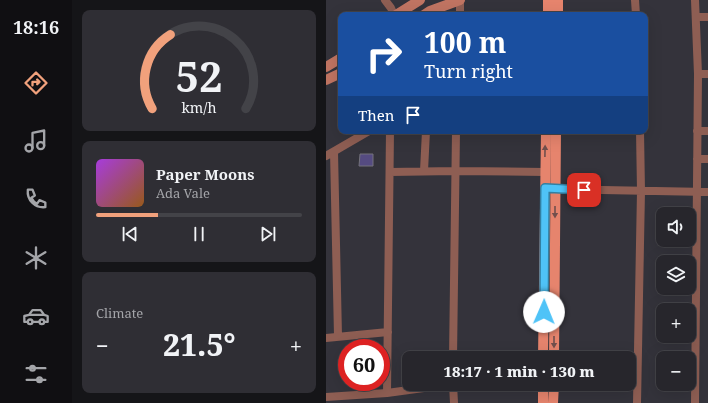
<!DOCTYPE html>
<meta charset="utf-8">
<style>
body{margin:0;font-family:"Noto Serif",serif;background:#2f2e34;color:#f1f3f6;height:100vh;display:flex;flex-direction:column;font-size:15px;white-space:nowrap}
*{box-sizing:border-box;margin:0}
p{font-size:13px;color:#a4a5a9}
.icon{flex:none;width:22px;height:22px;fill:none;stroke:currentColor;stroke-width:2;stroke-linecap:round;stroke-linejoin:round}
.map{position:relative;flex:1;overflow:hidden}
.drawer{display:flex;flex-direction:column;gap:10px;padding:10px;background:#151518;width:254px}
.drawer>*{flex:none}
.guide{position:absolute;left:12px;top:12px;width:310px;height:122px;border-radius:8px;box-shadow:0 4px 16px #0002,0 0 0 1px #434348;background:#1a4fa0;color:#fff;overflow:hidden}
.controls{position:absolute;left:330px;top:207px;display:grid;gap:8px}
.controls a{display:grid;place-items:center;width:40px;height:40px;border-radius:8px;background:#27262c;box-shadow:0 4px 16px #0002,0 0 0 1px #434348;font-size:20px}
.speed{position:absolute;left:12px;top:339px;display:flex;gap:8px;font-size:20px;font-weight:700;text-align:center}
.speed>*{display:grid;place-content:center;width:52px;height:52px;border-radius:50%;background:#27262c;box-shadow:0 4px 16px #0002,0 0 0 1px #434348;line-height:1}
.speed .limit{border:6px solid #d22;background:#fff;color:#111}
.pin{position:absolute;display:grid;place-items:center;width:34px;height:34px;color:#fff;margin:-17px;border-radius:8px;box-shadow:0 2px 6px #0006}
.me{position:absolute;width:44px;margin:-22px;rotate:1deg;stroke-linejoin:round;filter:drop-shadow(0 0 3px #0008)}
.turn{display:flex;align-items:center;gap:14px;height:84px;padding:0 20px;font-size:18px}
.turn .icon{width:52px;height:52px;stroke-width:2.5}
.turn b{display:block;font-size:28px;line-height:34px}
.then{display:flex;align-items:center;height:38px;padding:0 20px;background:#0003;gap:8px;font-size:15px}
.big{font-size:30px;font-weight:800;line-height:1.1}
.drawer .widget{flex:1;display:flex;flex-direction:column;justify-content:center;gap:6px;min-width:0;padding:0 14px;border-radius:8px;background:#2f2e34}
.drawer .dial{align-items:center;gap:0}
.dial svg{height:104px;overflow:visible;fill:none;stroke:#434348;stroke-width:7;stroke-linecap:round;text-anchor:middle}
.dial text{fill:#f1f3f6;stroke:none}
.song{display:flex;align-items:center;gap:12px}
.cover{width:48px;height:48px;border-radius:6px;background:linear-gradient(135deg,hsl(280 70% 55%),hsl(30 70% 35%))}
.played{height:4px;border-radius:2px;background:linear-gradient(90deg,#f1a17c 30%,#434348 30%)}
.keys{display:flex;justify-content:space-around;direction:ltr}
.heat{display:flex;justify-content:space-between;align-items:center;font-size:22px;direction:ltr}
.trip{position:absolute;left:76px;top:351px;width:234px;height:40px;border-radius:8px;background:#27262c;box-shadow:0 4px 16px #0002,0 0 0 1px #434348;font-weight:800;line-height:40px;text-align:center}
main{display:flex;flex:1;min-height:0}
.dock{display:flex;flex-direction:column;width:72px;justify-content:space-around;align-items:center;background:#100f12;color:#a4a5a9}
.dock .icon{width:28px;height:28px}
.dock .on{color:#f1a17c}
.dock b{font-size:18px;color:#f1f3f6}
.map>svg:first-child{display:block}
</style>
<main>
<nav class="dock">
<b>18:16</b>
<svg class="icon on" aria-label="directions" viewBox="0 0 24 24"><path d="M12 3l9 9-9 9-9-9zM9 14v-3h6M13 9l2 2-2 2"/></svg>
<svg class="icon" aria-label="music" viewBox="0 0 24 24"><path d="M9 18V5l10-2v13"/><circle cx="6" cy="18" r="3"/><circle cx="16" cy="16" r="3"/></svg>
<svg class="icon" aria-label="phone" viewBox="0 0 24 24"><path d="M5 4h4l2 5-3 2q2 4 5 5l2-3 5 2v4C11 20 4 13 5 4z"/></svg>
<svg class="icon" aria-label="climate" viewBox="0 0 24 24"><path d="M12 3v18M4 7l16 10M4 17L20 7"/></svg>
<svg class="icon" aria-label="car" viewBox="0 0 24 24"><path d="M5 17H2v-5l4-1 3-4h7l3 4 3 1v5h-3M9 17h6M6 11h13"/><circle cx="7" cy="17" r="2"/><circle cx="17" cy="17" r="2"/></svg>
<svg class="icon" aria-label="filters" viewBox="0 0 24 24"><path d="M4 7h16M4 17h16"/><circle cx="9" cy="7" r="2"/><circle cx="15" cy="17" r="2"/></svg>
</nav>
<section class="drawer">
<div class="widget dial"><svg viewBox="0 0 100 80">
<path d="M14 69A42 42 0 1 1 86 69"/>
<path d="M14 69A42 42 0 0 1 28 12" stroke="#f1a17c"/>
<text x="50" y="56" font-size="32" font-weight="700">52</text>
<text x="50" y="72" font-size="11">km/h</text>
</svg></div>
<div class="widget">
<div class="song"><i class="cover"></i><div><b>Paper Moons</b><p>Ada Vale</p></div></div>
<div class="played"></div>
<div class="keys"><svg class="icon" aria-label="previous" viewBox="0 0 24 24"><path d="M18 5L8 12l10 7zM5 5v14"/></svg><svg class="icon" aria-label="pause" viewBox="0 0 24 24"><path d="M8 5v14M16 5v14"/></svg><svg class="icon" aria-label="next" viewBox="0 0 24 24"><path d="M6 5l10 7-10 7zM19 5v14"/></svg></div>
</div>
<div class="widget"><p>Climate</p>
<div class="heat"><a>−</a><b class="big">21.5°</b><a>+</a></div>
</div>
</section>
<div class="map">
<svg width="382" height="403" viewBox="0 0 382 403">
<rect width="100%" height="100%" fill="#34333b"/>
<path fill="#554b81" stroke="#74737c" d="M34,154h13v12h-14z"/>
<g fill="none" stroke-linecap="round" stroke-linejoin="round">
<path stroke="#8e5e53" stroke-width="8" d="M59,0l6,8 3,7
M309,0l1,15
M134,15v-15
M370,17h12
M372,74h10
M371,131h11
M8,152l4,184
M0,156l43,-25
M371,159h11
M98,171l2,-40
M64,172l65,-1 90,1
M223,189l159,3
M0,338l62,-6
M127,358l3,-227
M127,384l1,19
M61,393l3,-262
M0,397l61,-4 66,-9
M311,403l4,-212 -1,-60
M369,403l3,-329 -3,-74"/>
<path stroke="#c07462" stroke-width="10" d="M70,15l24,-15
M98,15l6,-4 30,-11
M0,67l15,-9
M0,80l15,-7"/>
<path stroke="#e6846d" stroke-width="10" d="M222,15v-15
M232,15v-15
M217,358l3,-227
M228,358l2,-227
M217,403v-19
M227,403l1,-19"/>
</g>
<defs><path id="oneway-solid" d="M-6-.8H1V-3.2L6.5 0L1 3.2V.8H-6Z"/></defs>
<g fill="#724f4c">
<use href="#oneway-solid" transform="translate(219 151) rotate(-89)"/>
<use href="#oneway-solid" transform="translate(229 212) rotate(90)"/>
<use href="#oneway-solid" transform="translate(228 342) rotate(90)"/>
</g>
<g fill="none" stroke-linecap="round" stroke-linejoin="round">
<defs>
<path id="route" d="M218,312l1,-124 39,2"/>
</defs>
<use href="#route" stroke="#337fa1" stroke-width="10"/>
<use href="#route" stroke="#4fc3f7" stroke-width="7"/>
</g>
</svg>
<div class="controls">
<a><svg class="icon" aria-label="sound" viewBox="0 0 24 24"><path d="M4 9h4l5-4v14l-5-4H4zM17 9q2 3 0 6"/></svg></a>
<a><svg class="icon" aria-label="layers" viewBox="0 0 24 24"><path d="M12 4l9 5-9 5-9-5zM3 14l9 5 9-5"/></svg></a>
<a>+</a>
<a>−</a>
</div>
<div class="speed"><div class="limit">60</div></div>
<div class="pin" style="left:258px;top:190px;background:#d93025"><svg class="icon" aria-label="arrive" viewBox="0 0 24 24"><path d="M6 21V4h12l-3 4 3 4H6"/></svg></div>
<svg class="me" style="left:218px;top:312px" viewBox="-20 -20 40 40"><circle r="19" fill="#fff"/><path d="M0-13L10 11 0 6-10 11z" fill="#4fc3f7"/></svg>
<div class="trip">18:17 · 1 min · 130 m</div>
<div class="guide">
<div class="turn"><svg class="icon" aria-label="right" viewBox="0 0 24 24"><path d="M7 20v-9h11M14 6l5 5-5 5"/></svg><div><b>100 m</b>Turn right</div></div>
<div class="then">Then<svg class="icon" aria-label="arrive" viewBox="0 0 24 24"><path d="M6 21V4h12l-3 4 3 4H6"/></svg></div>
</div>
</div>
</main>
